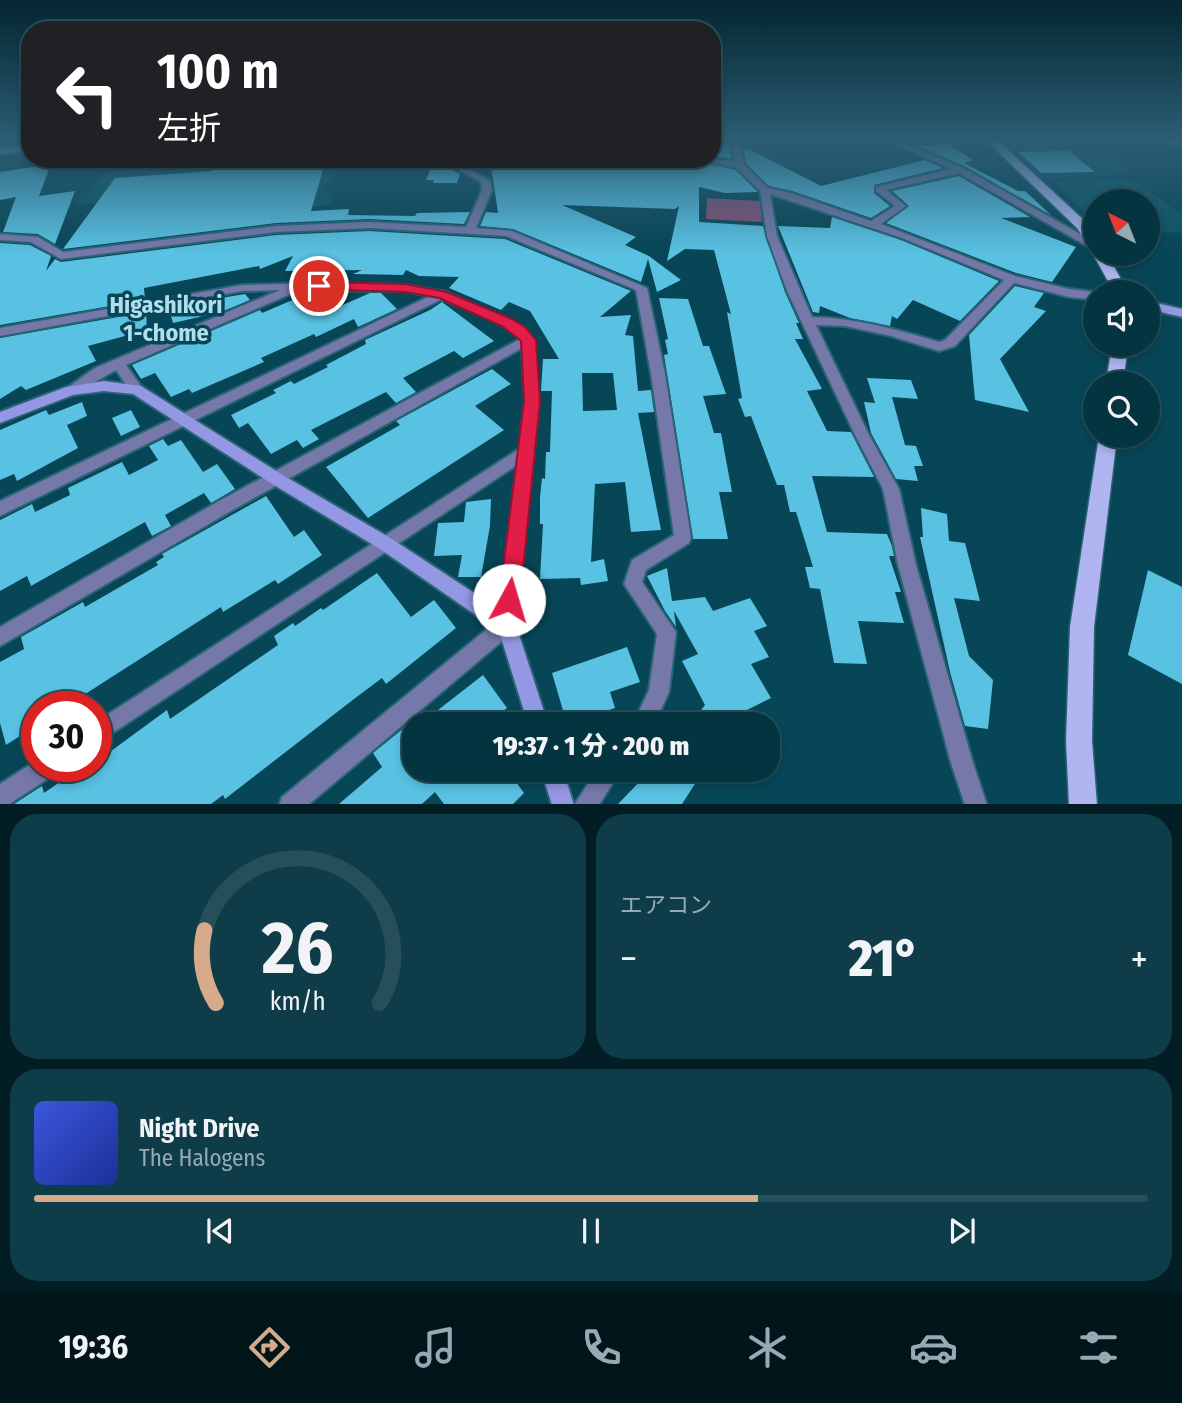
<!DOCTYPE html>
<html lang="ja">
<meta charset="utf-8">
<style>
body{margin:0;font-family:"Fira Sans Condensed","Noto Sans JP",sans-serif;background:#0e3c48;color:#f1f3f6;height:100vh;display:flex;flex-direction:column;font-size:26px;white-space:nowrap}
*{box-sizing:border-box;margin:0}
p{font-size:23px;color:#97aab1}
.icon{flex:none;width:38px;height:38px;fill:none;stroke:currentColor;stroke-width:2;stroke-linecap:round;stroke-linejoin:round}
.map{position:relative;height:804px;overflow:hidden}
.sheet{display:flex;flex-direction:column;gap:10px;padding:10px;background:#031d24;flex:1}
.sheet>*{flex:none}
.top-card{position:absolute;left:21px;top:21px;width:700px;height:147px;border-radius:28px;box-shadow:0 4px 10px #0003,0 0 0 2px #264f5a;background:#202124;color:#fff;overflow:hidden}
.needle{width:46px;rotate:318deg}
.buttons{position:absolute;left:1083px;top:189px;display:grid;gap:14px}
.buttons a{display:grid;place-items:center;width:77px;height:77px;border-radius:50%;background:#053441;box-shadow:0 4px 10px #0003,0 0 0 2px #264f5a;font-size:35px}
.speed{position:absolute;left:21px;top:691px;display:flex;gap:14px;font-size:35px;font-weight:700;text-align:center}
.speed>*{display:grid;place-content:center;width:91px;height:91px;border-radius:50%;background:#053441;box-shadow:0 4px 10px #0003,0 0 0 2px #264f5a;line-height:1}
.speed .limit{border:10px solid #d22;background:#fff;color:#111}
.pin{position:absolute;display:grid;place-items:center;width:60px;height:60px;color:#fff;margin:-30px;border:4px solid #fff;border-radius:50%;box-shadow:0 2px 7px #0007}
.me{position:absolute;width:77px;margin:-38px;rotate:6deg;stroke-linejoin:round;filter:drop-shadow(0 0 5px #0008)}
.turn{display:flex;align-items:center;gap:24px;height:147px;padding:0 21px;font-size:32px}
.turn .icon{width:91px;height:91px;stroke-width:2.5}
.turn b{display:block;font-size:49px;line-height:60px}
.big{font-size:52px;font-weight:800;line-height:1.1}
.sheet .card{flex:1;display:flex;flex-direction:column;justify-content:center;gap:10px;min-width:0;padding:0 24px;border-radius:28px;background:#0e3c48}
.sheet .dial{align-items:center;gap:0}
.dial svg{height:182px;overflow:visible;fill:none;stroke:#264f5a;stroke-width:7;stroke-linecap:round;text-anchor:middle}
.dial text{fill:#f1f3f6;stroke:none}
.song{display:flex;align-items:center;gap:21px}
.cover{width:84px;height:84px;border-radius:10px;background:linear-gradient(135deg,hsl(230 70% 55%),hsl(230 70% 35%))}
.played{height:7px;border-radius:4px;background:linear-gradient(90deg,#d6ab8b 65%,#264f5a 65%)}
.keys{display:flex;justify-content:space-around;direction:ltr}
.heat{display:flex;justify-content:space-between;align-items:center;font-size:38px;direction:ltr}
.sheet .tiles{flex:1;display:grid;gap:10px;grid-template-columns:1fr 1fr}
.card:last-child{grid-column:span 2}
.trip{position:absolute;left:402px;top:712px;width:378px;height:70px;border-radius:28px;background:#053441;box-shadow:0 4px 10px #0003,0 0 0 2px #264f5a;font-weight:800;line-height:70px;text-align:center}
.dock{display:flex;height:112px;justify-content:space-around;align-items:center;background:#02151a;color:#97aab1}
.dock .icon{width:49px;height:49px}
.dock .selected{color:#d6ab8b}
.dock b{font-size:32px;color:#f1f3f6}
.map>svg:first-child{display:block}
</style>
<div class="map">
<svg width="1182" height="805" viewBox="0 0 1182 805">
<rect width="100%" height="100%" fill="#074657"/>
<path fill="#0c5467" d="M1003,140h97l31,33 -62,7 -27,-1z
M165,159h184l-3,8 -27,22 15,6 -3,10 -102,9 -119,-12 -34,4 6,-15 9,-2 11,-16 58,-7z
M1120,178l20,6 42,31v18l-34,-2v-30h-52l-1,22 -41,-41z"/>
<path fill="#8a5076" d="M707,198l53,3 2,21 -56,-3z"/>
<path fill="#59c1e2" fill-rule="evenodd" d="M712,142l17,3 3,14 -20,-3z
M948,144l25,16 -9,3 54,28h7l26,24 -87,-49 -47,-20z
M743,148l8,2 70,36 104,-26 18,8 -69,17v8l16,13 -19,12 -79,-27 -23,-5 -23,-22z
M1069,151l26,21 -54,1 -23,-21z
M217,159h25l-5,10 53,-4 2,-6h34l-15,52 38,-2 -1,6 67,1 2,-3 53,-1 -6,12 -95,-5 -93,4 -213,26 52,-71 96,-7z
M490,159h201l45,11 22,22 -33,1 -26,-6v35l64,4 22,66 14,31h-3l7,16h-8l27,50 -15,2 20,40 24,1 23,45 -62,-1 15,56 60,2 5,12 2,10h-5l12,36h-6l9,31 -46,-2 9,43 -33,-1 -14,-74 -10,-1 -5,-21h8l-17,-55h-6l-6,-27h-7l-26,-69 -6,1 -7,-18 4,-1 -15,-86 4,2 -17,-64 -29,-1 -18,12 12,-55 -4,3 -113,-4 74,32 -11,8 24,11 32,24 -24,12 -9,-33 -7,23 -128,-53 -33,-3 6,-14 12,1z
M433,163l9,1 18,10 -3,9h-24l1,-3h-8z
M51,164l-12,32 36,-5 -20,53 -17,-10 -35,-2 13,-35 -16,3v-28z
M959,176l71,41 -29,1 75,29 -24,35 -36,-9 -130,-50 23,-17 -17,-15z
M832,217l69,23 98,41 -39,40 -47,-21 -16,19 -5,-3 -2,10 -40,-8 -30,-12 -1,7 -6,-1 -35,-86 52,2z
M369,231l136,8 126,52 -31,26 31,-2 -6,20 8,1 5,55 13,-1 3,22 -16,1 23,117 -30,2 -6,-50 -30,2 -4,78 13,-3 4,22 -27,4 -1,-7 -40,1 3,-55h-3v-27l2,-19 3,1 1,-27h4l2,-61h-11l2,-32h16l-29,-48 -21,-9 -8,8 -52,-22 10,-11 -40,-1 -13,-6 -3,5 -50,-1 9,-4 -77,1 8,-15 -33,13 -1,-3 -115,22 1,12 -145,25v-82l30,2 21,11 -5,15 9,-12 6,3 215,-27zM582,373h31l4,37 -34,1z
M1015,286l29,7 -10,14 12,4 -46,48 29,53 -54,-12 -6,-65z
M370,293h11l16,16 -39,18 -4,-8 -38,18 -2,-3 -53,24 3,4 -72,31 -3,-4 -18,8 -16,-24 -14,6 -9,-14 128,-55 2,3 40,-17 18,19z
M245,294l5,6 -29,12 -48,11 -3,-10 27,-11z
M659,298l29,1 15,47h6l17,48 -23,2 11,37h7l11,59h-13l9,47h-35l-29,-184 4,-1 -3,-14 3,-1z
M442,302l52,39 -31,17 -9,-7 -51,27 13,14 -20,11 -10,-11 -75,38 8,9 -16,9 -6,-8 -26,14 -23,-31 -9,5 -8,-13 45,-22 -3,-3 18,-9 3,3 34,-17 -2,-2 40,-21 -1,-4 65,-30z
M146,312l1,18 -59,16 8,15 -70,29 -5,-4 -21,13v-61z
M492,369l19,15 -36,22 29,24 -136,88 -42,-51 74,-42 -4,-4z
M867,378l44,2 7,19 -26,-2 13,48 11,1 7,20h-9l4,15 -22,-2 -25,-46 -7,-31 11,1z
M82,402l5,14 -20,9 11,23 -61,33 -3,-7 -14,6v-50l46,-20 3,5z
M131,410l9,17 -19,9 -9,-18z
M163,439l5,7 13,-6 22,32 14,-8 18,25 -24,14 -7,-10 -39,22 6,11 -19,10 -7,-14 -114,64 -4,-10 -27,15v-71l32,-16 3,8 35,-17 -2,-7 54,-26 7,13 29,-15 -9,-14z
M266,496l28,41 10,-7 18,25 -44,29 -3,-4 -52,32 -2,-5 -156,100h-28v18l-31,20 -6,-22v-61l24,-13 -3,-12 62,-35 2,5 73,-42 -2,-3 8,-5 -2,-3z
M491,499l-1,27 -9,51h-23l4,-22 -28,1 4,-33 26,-1 2,-20z
M921,508l26,6 2,27 16,2 15,58 -26,-3 15,58 24,24 -5,49 -23,-3 -15,-54 -30,-135h3z
M667,568l5,33 33,-4 8,14 37,-13 17,28 -13,5 15,26 -18,7 20,34 -36,18 10,8h-55l15,-19 -23,-44 16,-7 -24,-43 2,16 -11,-16 -18,-35z
M1148,570l34,17v97l-54,-29z
M377,573l34,44 23,-17 22,28 -70,56 -4,-6 -28,21 -129,100 -2,-4 -12,9h-197l28,-18 2,7 39,-27h13v-4l71,-52 3,9 108,-74 -4,-9 19,-13 2,3 26,-18 2,2z
M627,647l13,35 -30,10 5,16 -30,10 2,6h-20l-15,-51z
M483,675l24,33 -21,16h-66z
M415,726v44h92l17,23 -11,11h-69l-9,-12 -13,12h-83l43,-37 -9,-14 32,-26 3,5z
M651,770h53l-22,34h-64z"/>
<g fill="none" stroke-linecap="round" stroke-linejoin="round">
<defs>
<path id="street" d="M730,140h8l6,25 24,23 23,5 80,28 24,-15 -19,-15v-4l75,-18 -65,-29h11l66,28 133,75v8l-137,-78 -73,17 20,16 -25,18 134,52 54,13 27,3v8l-27,-3 -55,-14 -59,63 -16,5 -48,-15 -46,-10 -29,-1 52,108 31,56 17,76 57,198 14,42h-22l-14,-42 -53,-198 -15,-76 -29,-56 -67,-142 -20,-55 -7,-45 -23,-23 -44,-9h19l23,3zM770,194l132,44 102,42 -59,60 -6,2c-43,-13 -83,-24 -127,-25l-35,-81z
M439,159h11l40,22 2,9 -16,38 36,3 135,57 18,86 26,164 -2,5 -43,27 -4,12 34,50 -7,60 -15,32h-21l16,-34 8,-56 -33,-50 8,-24 42,-25 -23,-161 -15,-84 -130,-54 -137,-8 -93,4 -215,27 -30,-17 -31,-2v-6l38,3 25,15 213,-26 93,-4 97,5 16,-37 -1,-8z
M319,283l86,2 41,7 78,35 10,13 5,61 -23,224 -2,6 -206,174h-29l3,-8 216,-177 19,-155 -421,279v-22l423,-273 6,-48 -3,-53 -291,163 -231,135v-19l219,-126 301,-162c-14,-18 -57,-30 -78,-40l-442,217v-15l430,-205 -25,-5 -111,-1 -1,3 -167,72 17,24 -7,5 -5,-2 -15,-22 -40,23 -5,2 -7,-5 31,-22 185,-78 -38,1 -242,45v-8l242,-43z
M37,760v6h21l-3,8 -47,31h-8v-21z
M597,770h24l-22,35h-25z"/>
<path id="secondary" d="M1162,140h20v6l-19,-4z
M30,145v6l-30,3v-6z
M1148,301l34,8v8l-34,-8z
M104,381l37,5 140,88 111,65 122,80 34,105h-20l-29,-93 -119,-82 -111,-67 -136,-88 -29,-3 -31,4 -73,28v-11l66,-25z
M541,770h22l11,35h-22z"/>
<path id="primary" d="M986,140h11l90,83 9,13v15l-5,-1 -14,-22z
M1095,251l1,3h11l21,38h-14l-21,-38z
M1112,345h16l-5,38h-17z
M1099,436h18l-23,191 -2,114 5,64h-28l-3,-64 4,-114z"/>
</defs>
<use href="#street" stroke="#296475" stroke-width="4"/>
<use href="#secondary" stroke="#296475" stroke-width="4"/>
<use href="#primary" stroke="#296475" stroke-width="3"/>
<use href="#street" fill="#7678a9" fill-rule="evenodd"/>
<use href="#secondary" fill="#9497e4" fill-rule="evenodd"/>
<use href="#primary" fill="#b0b4f0" fill-rule="evenodd"/>
</g>
<linearGradient id="sky" x2="0" y2="1"><stop stop-color="#042630"/><stop offset="0.55" stop-color="#2b5d74"/><stop offset="1" stop-color="#2b5d74" stop-opacity="0"/></linearGradient>
<rect width="1182" height="253" fill="url(#sky)"/>
<path fill="#e11d48" stroke="#92132f" stroke-width="2" d="M319,282l86,2 42,8 65,27 13,8 11,13 4,61 -20,199 -3,7 -8,3 -7,-3 -3,-7 25,-199 -3,-60 -19,-15 -63,-28 -34,-6 -91,-3 -2,-3z"/>
<g text-anchor="middle" dominant-baseline="central" stroke-width="7" stroke-linejoin="round" paint-order="stroke">
<g font-size="24" font-weight="bold" fill="#afdeee" stroke="#074657">
<text x="166" y="305">Higashikori<tspan x="166" dy="28">1-chome</tspan></text>
</g>
</g>
</svg>
<div class="buttons">
<a><svg class="needle" viewBox="-14 -14 28 28"><path d="M0-13l5 13h-10z" fill="#e53935"/><path d="M0 13l5-13h-10z" fill="#97aab1"/></svg></a>
<a><svg class="icon" aria-label="sound" viewBox="0 0 24 24"><path d="M4 9h4l5-4v14l-5-4H4zM17 9q2 3 0 6"/></svg></a>
<a><svg class="icon" aria-label="search" viewBox="0 0 24 24"><circle cx="10" cy="10" r="6"/><path d="M15 15l6 6"/></svg></a>
</div>
<div class="speed"><div class="limit">30</div></div>
<div class="pin" style="left:319px;top:286px;background:#d93025"><svg class="icon" aria-label="arrive" viewBox="0 0 24 24"><path d="M6 21V4h12l-3 4 3 4H6"/></svg></div>
<svg class="me" style="left:509px;top:600px" viewBox="-20 -20 40 40"><circle r="19" fill="#fff"/><path d="M0-13L10 11 0 6-10 11z" fill="#e11d48"/></svg>
<div class="trip">19:37 · 1 分 · 200 m</div>
<div class="top-card">
<div class="turn"><svg class="icon" aria-label="left" viewBox="0 0 24 24"><path d="M17 20v-9H6M10 6l-5 5 5 5"/></svg><div><b>100 m</b>左折</div></div>
</div>
</div>
<section class="sheet">
<div class="tiles">
<div class="card dial"><svg viewBox="0 0 100 80">
<path d="M14 69A42 42 0 1 1 86 69"/>
<path d="M14 69A42 42 0 0 1 9 37" stroke="#d6ab8b"/>
<text x="50" y="56" font-size="32" font-weight="700">26</text>
<text x="50" y="72" font-size="11">km/h</text>
</svg></div>
<div class="card"><p>エアコン</p>
<div class="heat"><a>−</a><b class="big">21°</b><a>+</a></div>
</div>
<div class="card">
<div class="song"><i class="cover"></i><div><b>Night Drive</b><p>The Halogens</p></div></div>
<div class="played"></div>
<div class="keys"><svg class="icon" aria-label="previous" viewBox="0 0 24 24"><path d="M18 5L8 12l10 7zM5 5v14"/></svg><svg class="icon" aria-label="pause" viewBox="0 0 24 24"><path d="M8 5v14M16 5v14"/></svg><svg class="icon" aria-label="next" viewBox="0 0 24 24"><path d="M6 5l10 7-10 7zM19 5v14"/></svg></div>
</div>
</div>
</section>
<nav class="dock">
<b>19:36</b>
<svg class="icon selected" aria-label="directions" viewBox="0 0 24 24"><path d="M12 3l9 9-9 9-9-9zM9 14v-3h6M13 9l2 2-2 2"/></svg>
<svg class="icon" aria-label="music" viewBox="0 0 24 24"><path d="M9 18V5l10-2v13"/><circle cx="6" cy="18" r="3"/><circle cx="16" cy="16" r="3"/></svg>
<svg class="icon" aria-label="phone" viewBox="0 0 24 24"><path d="M5 4h4l2 5-3 2q2 4 5 5l2-3 5 2v4C11 20 4 13 5 4z"/></svg>
<svg class="icon" aria-label="climate" viewBox="0 0 24 24"><path d="M12 3v18M4 7l16 10M4 17L20 7"/></svg>
<svg class="icon" aria-label="car" viewBox="0 0 24 24"><path d="M5 17H2v-5l4-1 3-4h7l3 4 3 1v5h-3M9 17h6M6 11h13"/><circle cx="7" cy="17" r="2"/><circle cx="17" cy="17" r="2"/></svg>
<svg class="icon" aria-label="filters" viewBox="0 0 24 24"><path d="M4 7h16M4 17h16"/><circle cx="9" cy="7" r="2"/><circle cx="15" cy="17" r="2"/></svg>
</nav>
